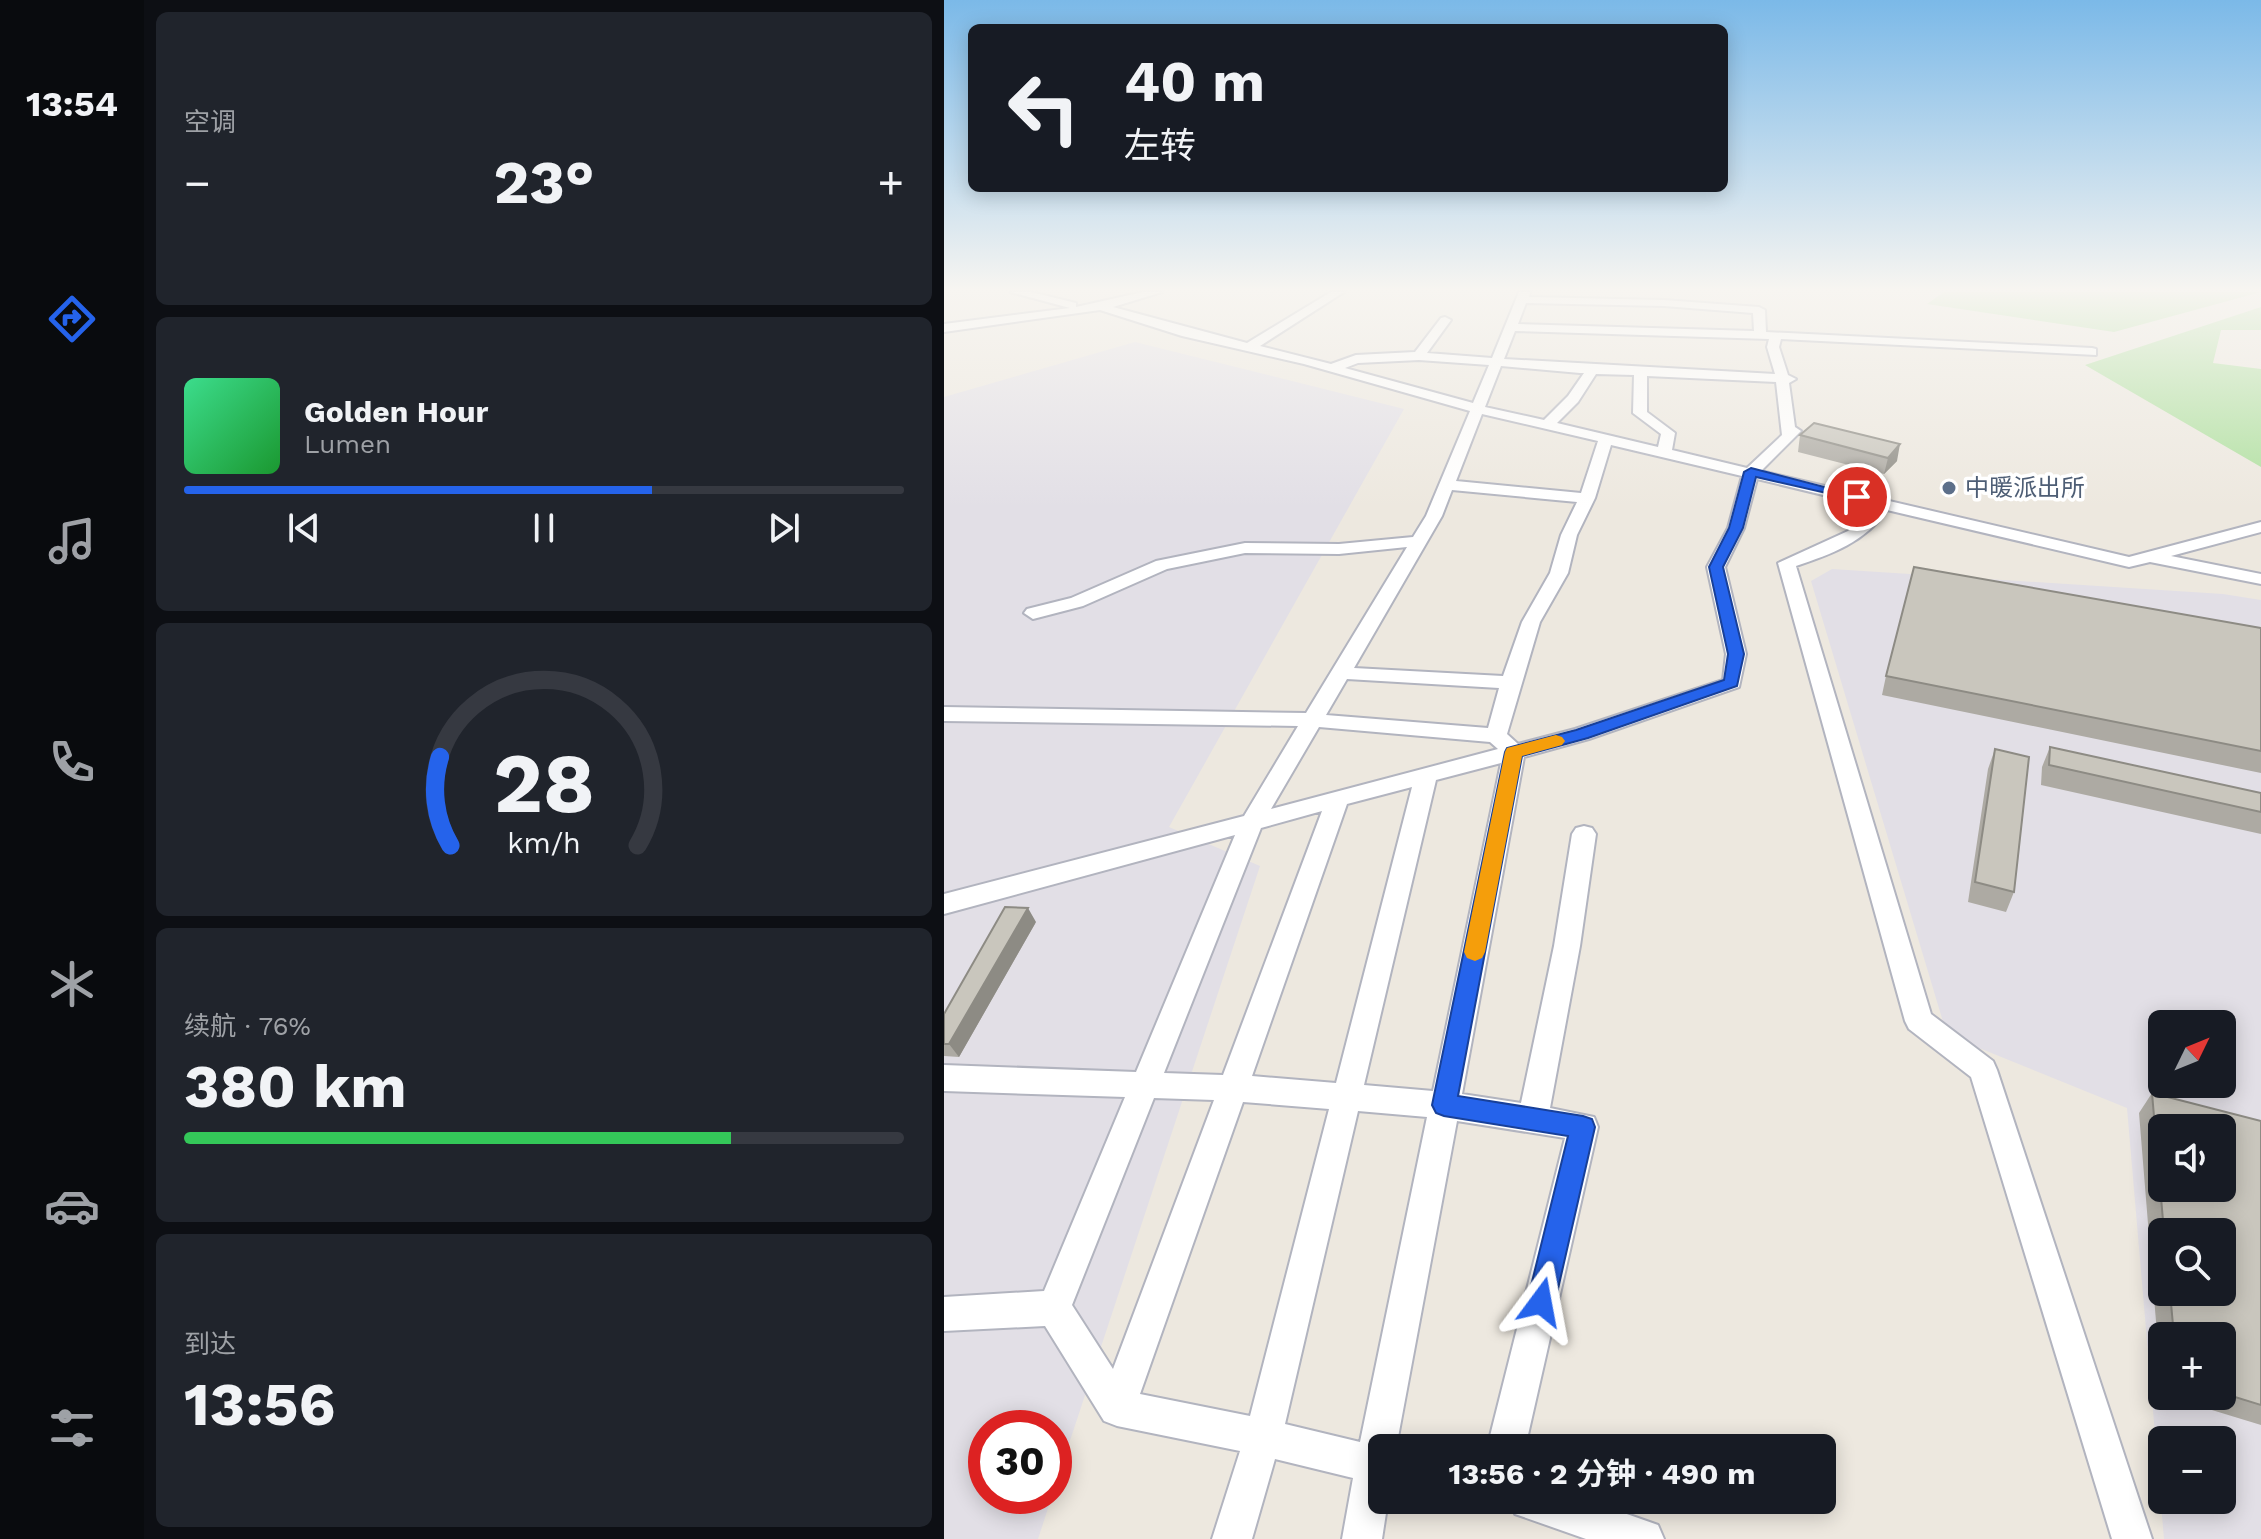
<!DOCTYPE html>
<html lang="zh">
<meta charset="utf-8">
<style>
body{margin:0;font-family:"Work Sans","Noto Sans SC",sans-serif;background:#20242c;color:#f1f3f6;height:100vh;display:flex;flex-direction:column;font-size:30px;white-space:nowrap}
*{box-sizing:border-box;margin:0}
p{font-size:26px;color:#9ea1a6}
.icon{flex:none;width:44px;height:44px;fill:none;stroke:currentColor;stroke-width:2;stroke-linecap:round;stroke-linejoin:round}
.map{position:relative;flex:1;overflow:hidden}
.sheet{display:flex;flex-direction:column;gap:12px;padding:12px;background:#0d0f14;width:800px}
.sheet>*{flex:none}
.banner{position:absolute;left:24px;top:24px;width:760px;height:168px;border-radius:12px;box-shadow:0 4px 20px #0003;background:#171b24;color:#f1f3f6;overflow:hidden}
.needle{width:52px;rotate:47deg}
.controls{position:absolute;left:1204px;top:1010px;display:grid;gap:16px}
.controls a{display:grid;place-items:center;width:88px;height:88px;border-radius:12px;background:#171b24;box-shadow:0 4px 20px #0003;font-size:40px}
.speed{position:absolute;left:24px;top:1410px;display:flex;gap:16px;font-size:40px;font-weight:700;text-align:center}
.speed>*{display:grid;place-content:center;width:104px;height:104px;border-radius:50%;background:#171b24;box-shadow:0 4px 20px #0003;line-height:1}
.speed .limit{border:12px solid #d22;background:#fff;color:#111}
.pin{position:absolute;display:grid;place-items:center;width:68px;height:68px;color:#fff;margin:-34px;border:4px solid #fff;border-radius:50%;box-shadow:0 2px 8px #0007}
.me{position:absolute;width:88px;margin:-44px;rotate:13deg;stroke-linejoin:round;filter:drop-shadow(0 0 6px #0008)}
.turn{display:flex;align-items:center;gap:28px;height:168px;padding:0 24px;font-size:36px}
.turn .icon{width:104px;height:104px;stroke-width:2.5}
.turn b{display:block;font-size:56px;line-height:68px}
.big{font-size:60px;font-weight:700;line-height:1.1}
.sheet .tile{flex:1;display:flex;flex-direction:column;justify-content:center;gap:12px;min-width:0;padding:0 28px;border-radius:12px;background:#20242c}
.sheet .dial{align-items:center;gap:0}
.dial svg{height:208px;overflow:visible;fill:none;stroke:#363941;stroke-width:7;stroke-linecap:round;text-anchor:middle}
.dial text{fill:#f1f3f6;stroke:none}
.song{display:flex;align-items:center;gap:24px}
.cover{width:96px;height:96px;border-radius:12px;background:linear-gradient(135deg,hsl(150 70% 55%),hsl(130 70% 35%))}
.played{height:8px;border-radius:4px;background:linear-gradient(90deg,#2563eb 65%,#363941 65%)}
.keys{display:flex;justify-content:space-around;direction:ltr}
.heat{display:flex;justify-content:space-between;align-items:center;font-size:44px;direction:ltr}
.charge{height:12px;border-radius:6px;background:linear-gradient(90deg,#34c759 76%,#363941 0)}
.trip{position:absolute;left:424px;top:1434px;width:468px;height:80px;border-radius:12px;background:#171b24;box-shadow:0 4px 20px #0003;font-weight:700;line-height:80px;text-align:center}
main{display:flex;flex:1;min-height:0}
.dock{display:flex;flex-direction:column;width:144px;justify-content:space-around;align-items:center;background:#090b0e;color:#9ea1a6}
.dock .icon{width:56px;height:56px}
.dock .on{color:#2563eb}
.dock b{font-size:36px;color:#f1f3f6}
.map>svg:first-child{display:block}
</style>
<main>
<nav class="dock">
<b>13:54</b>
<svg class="icon on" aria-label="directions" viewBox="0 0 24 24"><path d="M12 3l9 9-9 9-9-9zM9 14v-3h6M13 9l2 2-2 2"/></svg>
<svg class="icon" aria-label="music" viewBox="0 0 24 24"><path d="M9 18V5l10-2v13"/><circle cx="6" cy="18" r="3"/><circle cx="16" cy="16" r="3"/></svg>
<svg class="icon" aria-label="phone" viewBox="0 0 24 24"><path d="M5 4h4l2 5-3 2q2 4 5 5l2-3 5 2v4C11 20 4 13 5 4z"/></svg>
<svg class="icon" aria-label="climate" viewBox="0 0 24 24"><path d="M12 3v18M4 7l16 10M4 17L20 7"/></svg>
<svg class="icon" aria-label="car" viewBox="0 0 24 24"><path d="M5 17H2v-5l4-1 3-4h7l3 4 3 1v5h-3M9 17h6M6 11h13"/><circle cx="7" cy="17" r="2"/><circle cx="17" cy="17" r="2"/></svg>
<svg class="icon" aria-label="filters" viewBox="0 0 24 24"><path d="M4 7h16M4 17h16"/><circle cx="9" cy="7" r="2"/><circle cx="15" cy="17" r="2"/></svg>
</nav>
<section class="sheet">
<div class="tile"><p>空调</p>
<div class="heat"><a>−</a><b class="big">23°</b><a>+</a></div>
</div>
<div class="tile">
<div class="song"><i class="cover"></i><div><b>Golden Hour</b><p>Lumen</p></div></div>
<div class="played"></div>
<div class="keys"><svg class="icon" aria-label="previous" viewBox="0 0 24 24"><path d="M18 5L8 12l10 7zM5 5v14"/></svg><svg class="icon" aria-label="pause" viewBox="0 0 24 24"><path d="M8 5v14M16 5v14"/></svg><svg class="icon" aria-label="next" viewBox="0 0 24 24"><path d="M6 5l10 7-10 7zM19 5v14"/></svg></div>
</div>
<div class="tile dial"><svg viewBox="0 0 100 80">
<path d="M14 69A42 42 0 1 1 86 69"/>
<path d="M14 69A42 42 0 0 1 10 35" stroke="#2563eb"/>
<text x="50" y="56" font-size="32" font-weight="700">28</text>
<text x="50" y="72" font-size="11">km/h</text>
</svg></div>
<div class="tile"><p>续航 · 76%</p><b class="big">380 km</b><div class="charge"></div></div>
<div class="tile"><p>到达</p><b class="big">13:56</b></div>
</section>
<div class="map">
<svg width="1317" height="1539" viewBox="0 0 1317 1539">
<rect width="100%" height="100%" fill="#ede8df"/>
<path fill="#e2dfe6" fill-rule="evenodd" d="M191,342l269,67 -235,418 91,39 -206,623v-61h-68v68h66l-14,43h-94v-1142z
M888,569l391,25 38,6v939h-97l-37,-431 -180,-73 -136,-454zM1218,1024h60v60h-60zM1218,1128h60v60h-60zM1218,1232h60v60h-60zM1218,1336h60v60h-60zM1218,1440h60v60h-60z"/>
<path fill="#afe09f" d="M1000,292h317l-147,40 -187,-28z
M1317,307v23h-40l-8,33 48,6v98l-176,-102z"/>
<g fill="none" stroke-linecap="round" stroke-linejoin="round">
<defs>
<path id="minor" d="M66,292h21l45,11v4l67,-15h19l-49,15 134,36 84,-51h13l-84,54 71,18 25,-9 59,-3 26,-34 4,-1 6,3 -24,33 65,5 27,-66h11l-1,5 135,3 95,7 6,3 1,22 326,16 4,1v6l-315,-16 -2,8 9,28 8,4 -7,4 6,44 6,4 -40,40 368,86 132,-35v10l-90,24 90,18v10l-111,-22 -21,5 -242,-57c-22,32 -55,44 -91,56l135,448 62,47 4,9 155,469h-40l-141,-462 -62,-48 -4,-8 -127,-458 70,-32 25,-24 -116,-28 -13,49 -19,39 21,87 -7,33 -150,52 -65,18 -62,337 59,9 33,-157 18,-112 4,-6 8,-2 8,2 4,6 -16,112 -30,162 44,9 4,10 -73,321h-38l78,-310 -108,-17 -61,327h-14v52h6l-6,39h-40l11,-61 -78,-19 -23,80h-40l28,-88 -123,-25 -13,-5 -59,-95 -101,5v-34l100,-6 81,-194 -181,-6v-26l192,7 99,-237 -291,79v-20l300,-78 54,-90 -354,-5v-14l362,6 101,-166 -68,7 -94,-1 -78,16 -84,37 -50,13 -9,-6 3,-4 44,-11 85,-37 89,-18 94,1 74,-7 13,-21 44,-105 -166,-47 -122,-28 -82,-26 -156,22v-8l126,-16zM582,303l138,3 89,7 1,18 -236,-7zM571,331l254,8 -2,8 8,27 -271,-15zM475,360l70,5 -16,38 -128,-35 13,-5zM557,366l79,7h4l-16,23 -24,24 -59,-13zM652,374l38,1 -1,38 28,21 -3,13 -101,-24 21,-21zM703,376l129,6 6,53 -35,33 -75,-18 3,-17 -28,-21zM538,414l116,27 -17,52 -125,-12zM667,445l131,31 -14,52 -21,39 19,87 -3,26 -148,49 -57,15 -11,-10 33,-112 28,-49 9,-38 18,-37zM508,490l125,12 -16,33 -11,38 -28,49 -19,54 -149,-8 88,-152zM403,679l152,9 -11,40 -162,-13zM375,727l171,15 8,7 -227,60zM557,763l-68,328 -69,-6 72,-305zM468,787l-76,296 -84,-7 95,-272zM378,811l-99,264 -59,-2 97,-245zM210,1098l60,2 -101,269 -41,-64zM299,1102l86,7 -79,307 -110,-22zM414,1111l69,6 -67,325 -75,-18z
M566,1500h77l71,25 6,14h-78l-71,-25z"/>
</defs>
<use href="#minor" stroke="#b2b4bf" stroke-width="4"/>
<use href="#minor" fill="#fff" fill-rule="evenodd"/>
</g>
<path fill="#adaaa3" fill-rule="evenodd" d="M870,423l83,38 -13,13 -86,-22 2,-17z
M1317,628v145l-379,-78 4,-19z
M1106,747l211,46v41l-220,-49 1,-18z
M1051,749l19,143 -8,20 -38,-10 20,-133z
M92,922l-77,135 -15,-1v-42z
M1208,1093l109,28v304l-95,-29h56v-60h-60v59l-23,-282zM1218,1232h60v60h-60z"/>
<path fill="#8d8b84" d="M956,444l-3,17 -13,13 4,-16z
M84,908l8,14 -77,135 -10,-13z"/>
<path fill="#c9c6bd" stroke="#8d8b84" stroke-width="2" fill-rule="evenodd" d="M870,423l86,21 -12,14 -88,-23z
M970,567l347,61v123l-375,-75z
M1106,747l211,46v19l-212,-47z
M1051,749l34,8 -15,135 -39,-10z
M61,907l23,1 -79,136h-5v-30z
M1208,1093l109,28v284l-39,-12v-57h-48l-4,-44h52v-60h-58zM1218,1128h60v60h-60z"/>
<linearGradient id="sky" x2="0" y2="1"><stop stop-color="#7bb9e8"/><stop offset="0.57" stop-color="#f7f5f1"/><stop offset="1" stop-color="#f7f5f1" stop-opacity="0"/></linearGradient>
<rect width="1317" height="508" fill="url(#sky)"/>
<path fill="#2563eb" stroke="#184099" stroke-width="2" d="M807,468l112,29 -6,3 -101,-23 -13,51 -20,39 21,87 -7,32 -149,52 -66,18 -64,340 125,20 9,3 3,8 -40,175 -4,10 -10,4 -10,-4 -4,-10 41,-166 -124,-20 -8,-3 -4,-8 73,-353 2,-4 69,-18 148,-50 4,-26 -19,-87 20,-39 15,-56z"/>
<path fill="#f59e0b" d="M612,735l6,2 3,4 -3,4 -40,11 -37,196 -3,6 -7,3 -8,-3 -3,-6 41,-200 2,-4z"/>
<circle fill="#5c6f8a" stroke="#fff" stroke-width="3" cx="1005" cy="488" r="8"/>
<g text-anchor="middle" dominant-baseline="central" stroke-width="7" stroke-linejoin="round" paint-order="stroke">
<g font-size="24" fill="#4e5e75" stroke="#fff" text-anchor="start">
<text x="1021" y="488">中暖派出所</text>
</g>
</g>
</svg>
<div class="controls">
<a><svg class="needle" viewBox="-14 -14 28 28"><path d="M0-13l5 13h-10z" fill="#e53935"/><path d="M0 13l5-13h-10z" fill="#9ea1a6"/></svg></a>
<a><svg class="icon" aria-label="sound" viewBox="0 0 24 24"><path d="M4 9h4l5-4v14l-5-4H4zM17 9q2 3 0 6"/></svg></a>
<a><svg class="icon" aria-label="search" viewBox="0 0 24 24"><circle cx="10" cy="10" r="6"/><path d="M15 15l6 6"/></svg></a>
<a>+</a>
<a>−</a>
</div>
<div class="speed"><div class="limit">30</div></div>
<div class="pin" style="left:913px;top:497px;background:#d93025"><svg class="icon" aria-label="arrive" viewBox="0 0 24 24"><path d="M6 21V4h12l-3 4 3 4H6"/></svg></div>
<svg class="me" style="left:597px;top:1302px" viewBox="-20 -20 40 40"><path d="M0-17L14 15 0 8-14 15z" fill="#2563eb" stroke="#fff" stroke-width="4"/></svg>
<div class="trip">13:56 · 2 分钟 · 490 m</div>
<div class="banner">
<div class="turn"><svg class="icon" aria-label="left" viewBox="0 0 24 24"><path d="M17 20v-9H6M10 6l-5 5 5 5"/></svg><div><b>40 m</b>左转</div></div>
</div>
</div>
</main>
